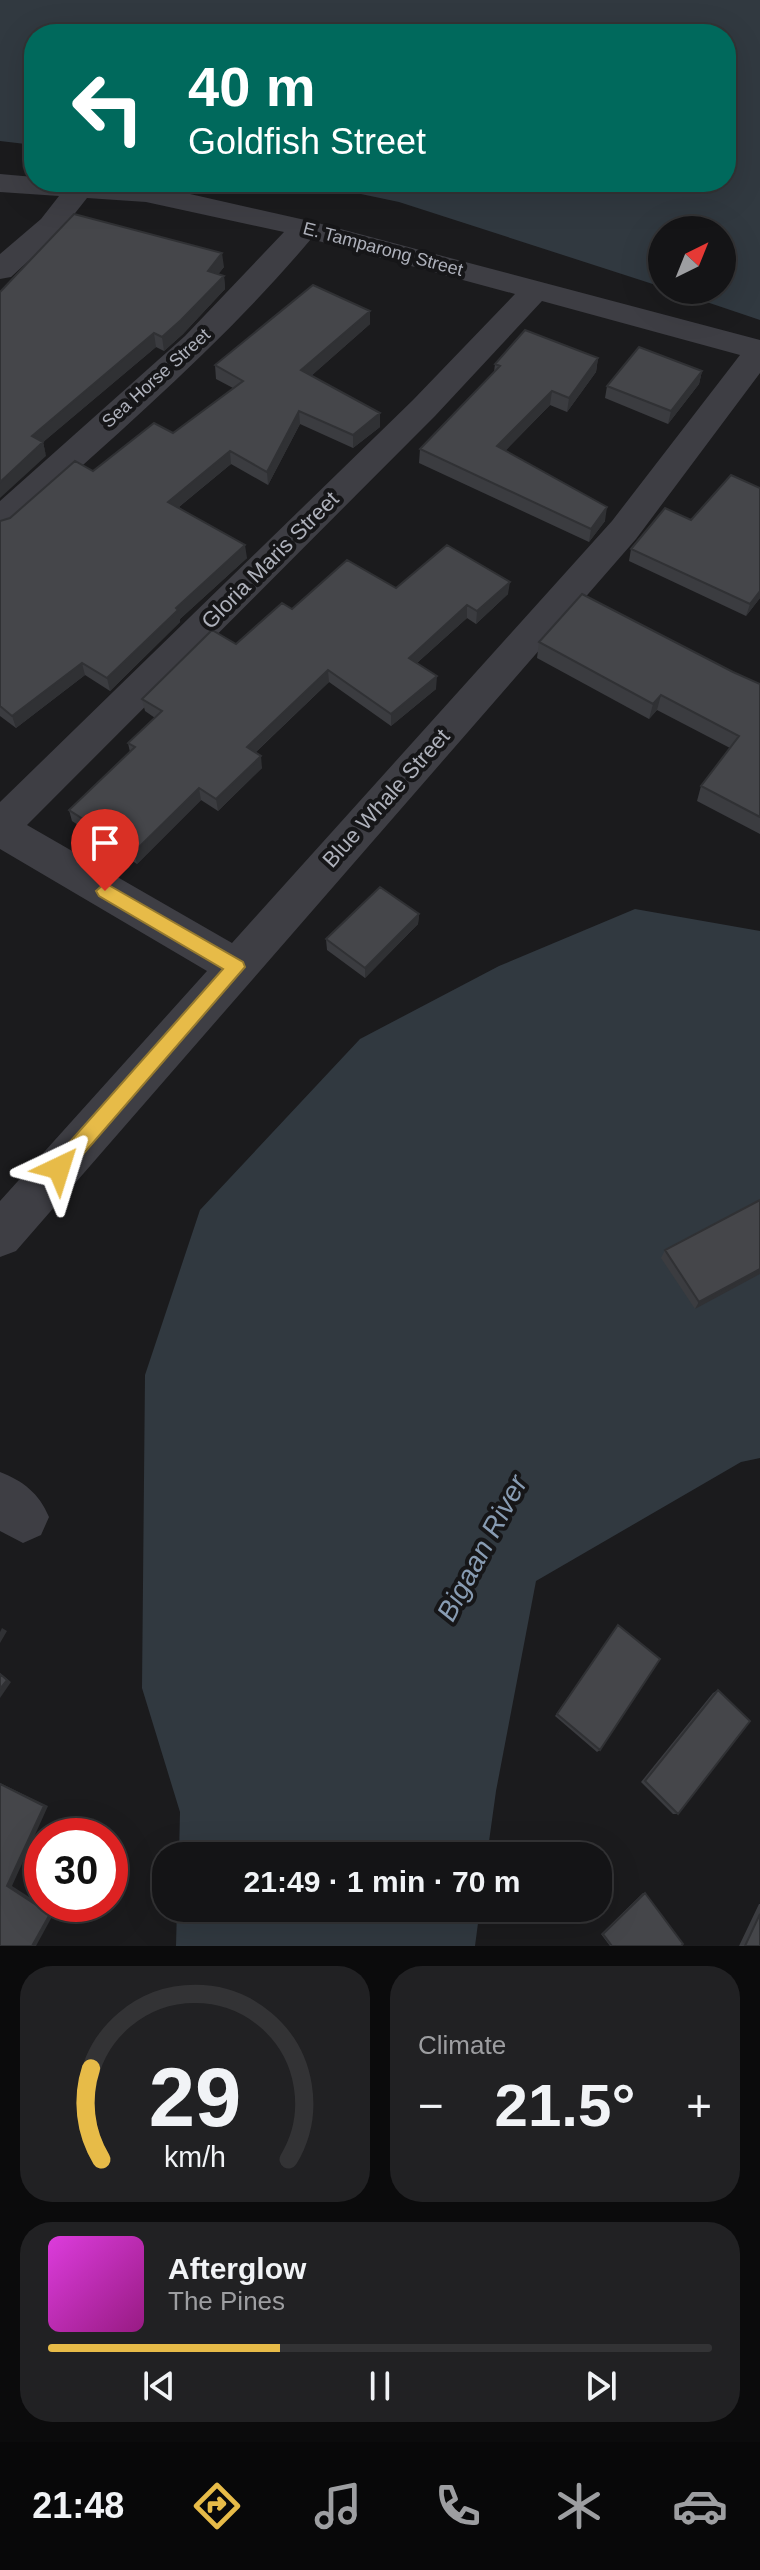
<!DOCTYPE html>
<meta charset="utf-8">
<style>
body{margin:0;font-family:Helvetica,sans-serif;background:#212123;color:#f1f3f6;height:100vh;display:flex;flex-direction:column;font-size:30px;white-space:nowrap}
*{box-sizing:border-box;margin:0}
p{font-size:26px;color:#9d9ea1}
.icon{flex:none;width:44px;height:44px;fill:none;stroke:currentColor;stroke-width:2;stroke-linecap:round;stroke-linejoin:round}
.map{position:relative;height:1946px;overflow:hidden}
.details{display:flex;flex-direction:column;gap:20px;padding:20px;background:#0b0b0c;flex:1}
.details>*{flex:none}
.hud{position:absolute;left:24px;top:24px;width:712px;height:168px;border-radius:32px;box-shadow:0 8px 32px #0002,0 0 0 2px #333335;background:#00695c;color:#fff;overflow:hidden}
.needle{width:52px;rotate:43deg}
.fabs{position:absolute;left:648px;top:216px;display:grid;gap:16px}
.fabs a{display:grid;place-items:center;width:88px;height:88px;border-radius:50%;background:#141416;box-shadow:0 8px 32px #0002,0 0 0 2px #333335;font-size:40px}
.speed{position:absolute;left:24px;top:1818px;display:flex;gap:16px;font-size:40px;font-weight:700;text-align:center}
.speed>*{display:grid;place-content:center;width:104px;height:104px;border-radius:50%;background:#141416;box-shadow:0 8px 32px #0002,0 0 0 2px #333335;line-height:1}
.speed .limit{border:12px solid #d22;background:#fff;color:#111}
.pin{position:absolute;display:grid;place-items:center;width:68px;height:68px;color:#fff;margin:-82px -34px;border-radius:50% 50% 50% 0;rotate:-45deg;box-shadow:0 0 8px #0007}
.pin .icon{rotate:45deg}
.me{position:absolute;width:88px;margin:-44px;rotate:41deg;stroke-linejoin:round;filter:drop-shadow(0 0 6px #0008)}
.turn{display:flex;align-items:center;gap:28px;height:168px;padding:0 32px;font-size:36px}
.turn .icon{width:104px;height:104px;stroke-width:2.5}
.turn b{display:block;font-size:56px;line-height:68px}
.big{font-size:60px;font-weight:700;line-height:1.1}
.details .card{flex:1;display:flex;flex-direction:column;justify-content:center;gap:12px;min-width:0;padding:0 28px;border-radius:32px;background:#212123}
.details .dial{align-items:center;gap:0}
.dial svg{height:208px;overflow:visible;fill:none;stroke:#333335;stroke-width:7;stroke-linecap:round;text-anchor:middle}
.dial text{fill:#f1f3f6;stroke:none}
.song{display:flex;align-items:center;gap:24px}
.cover{width:96px;height:96px;border-radius:12px;background:linear-gradient(135deg,hsl(300 70% 55%),hsl(310 70% 35%))}
.played{height:8px;border-radius:4px;background:linear-gradient(90deg,#e7bb48 35%,#333335 35%)}
.keys{display:flex;justify-content:space-around;direction:ltr}
.heat{display:flex;justify-content:space-between;align-items:center;font-size:44px;direction:ltr}
.details .tiles{flex:1;display:grid;gap:20px;grid-template-columns:1fr 1fr}
.card:last-child{grid-column:span 2}
.trip{position:absolute;left:152px;top:1842px;width:460px;height:80px;border-radius:32px;background:#141416;box-shadow:0 8px 32px #0002,0 0 0 2px #333335;font-weight:700;line-height:80px;text-align:center}
.tabs{display:flex;height:128px;justify-content:space-around;align-items:center;background:#080809;color:#9d9ea1}
.tabs .icon{width:56px;height:56px}
.tabs .active{color:#e7bb48}
.tabs b{font-size:36px;color:#f1f3f6}
.map>svg:first-child{display:block}
</style>
<div class="map">
<svg width="760" height="1946" viewBox="0 0 760 1946">
<rect width="100%" height="100%" fill="#1b1b1d"/>
<path fill="#313940" d="M0,0h760v320l-89,-30h51v-60h-60v57l-263,-85 -95,-20h422v-148h-692v111l-34,-4z
M635,909l125,22v527l-19,4 -205,119 -40,210 -9,65h-308l1,-44 -38,-124 3,-313 55,-165 160,-171 139,-73z
M177,1908h303l-5,38h-299z"/>
<g fill="none" stroke-linecap="round" stroke-linejoin="round">
<path fill="#3e3e44" fill-rule="evenodd" d="M0,174l34,3v5l112,2 168,38 446,118v33l-124,166 -620,712 -16,6v-56l207,-230 -207,-122v-47l413,-402 102,-106 -204,-55c-90,107 -196,196 -299,290l-12,3v-31l185,-165 99,-104 -138,-30 -59,-4 -26,33 -50,46 -11,2v-25l41,-35 18,-23 -59,-4zM542,301l198,54 -128,166 -380,422 -205,-118 408,-409z
M0,1472c23,9 39,21 49,45l-8,18 -18,8 -23,-12z"/>
</g>
<path fill="#3b3c40" d="M224,267l-6,7 6,2 1,13 -42,45 -19,17 -8,-4 -113,95 3,14 -46,-164z
M370,311v13l-59,52 69,51 -27,21 -53,-24 -32,61 -37,-21 -52,43 68,51 -67,61v3l-70,69 -25,-16 -69,53 -16,-12v-195l10,-3 83,-47 80,-38 60,-45 -17,-9 -1,-14z
M598,358l-2,14 -29,40 -17,-7 -45,46 100,70 -16,21 -170,-79 1,-14 74,-77 1,-8z
M702,371l-3,13 -31,40 -63,-26 2,-12z
M631,549l129,49 -14,18 -117,-55z
M396,588l112,6 -32,30 -9,-6 -50,45 19,26 -45,37 -62,-44 -74,71 7,15 -44,43 -17,-11 -64,64 -65,-43 -3,-11 61,-58 -2,-9 27,-25 -10,-7 -3,-12 94,-55 56,-35z
M539,642l194,30 27,12v150l-63,-33 4,-15 29,-38 -73,-38 -8,9 -112,-61z
M419,914l-1,10 -53,54 -38,-28 -1,-11z
M760,1200l-65,109 -34,-51 4,-8z
M618,1625l-18,125 -3,2 -42,-36z
M718,1690l-40,124h-5l-32,-32 72,-89z
M643,1893h2l36,53h-71l-9,-12z
M759,1904h1v42h-21z"/>
<path fill="#303134" d="M222,253l2,14 -14,18 -2,-14z
M224,276l1,13 -42,45 -19,17 -2,-14z
M370,311v13l-68,60 -1,-14z
M154,333l2,14 -121,102 -3,-13z
M598,358l-2,14 -29,40 2,-14z
M702,371l-3,13 -31,40 3,-13z
M552,391l-2,14 -54,55 1,-14z
M299,411l1,13 -32,61 -1,-13z
M380,413v14l-27,21v-13z
M43,442l3,14 -46,42v-16z
M230,451l1,13 -61,50 -2,-12z
M607,507l-2,14 -16,21 2,-13z
M245,545l2,13 -67,61v3l-70,69 -3,-13 69,-70z
M510,582l-2,12 -32,30 1,-13z
M760,591v7l-14,18 4,-12z
M467,605v13l-58,52v-12z
M82,663l3,12 -69,53 -4,-12z
M328,670l1,12 -81,77 -1,-12z
M437,676l-1,13 -45,37v-12z
M661,695l-4,15 -8,9 4,-15z
M261,756l1,12 -44,43 -2,-12z
M199,788l2,12 -64,64 -3,-12z
M419,914l-1,10 -53,54v-10z
M760,1269v5l-65,35 4,-7z
M2,1628l5,3 -7,12v-11z
M0,1673l11,9 -11,16z
M0,1783l48,23 -36,80 42,27 -18,33h-4l-25,-60z"/>
<path fill="#45464a" stroke="#303134" stroke-width="2" d="M74,214l148,39 -14,18 16,5 -43,44 -19,17 -8,-4 -122,103 11,6 -43,40v-190z
M313,285l57,26 -69,59 79,43 -27,22 -54,-24 -32,61 -37,-21 -62,51 77,43 -69,63 2,2 -71,68 -25,-15 -70,53 -12,-10v-185l10,-3 65,-57 18,10 61,-48 19,10 70,-52 -28,-16z
M525,330l73,28 -29,40 -17,-7 -55,55 110,61 -16,22 -171,-80 80,-83 -5,-2z
M639,347l63,24 -31,40 -64,-25z
M731,475l29,13v103l-10,13 -119,-55 34,-41 26,12z
M447,545l63,37 -33,29 -10,-6 -58,53 28,18 -46,38 -63,-44 -81,77 14,9 -45,43 -17,-11 -65,64 -65,-42 66,-63 -7,-4 34,-32 -20,-12 70,-69 24,14 46,-41 10,6 55,-49 49,28z
M582,594l151,78 27,12v133l-59,-31 38,-50 -78,-41 -8,9 -114,-62z
M380,887l39,27 -54,54 -39,-29z
M760,1200v69l-61,33 -34,-52z
M618,1625l42,34 -60,91 -43,-36z
M0,1674l7,6 -7,9z
M718,1690l32,31 -72,93 -33,-33z
M0,1784l44,22 -37,80 43,28 -18,32h-32z
M645,1893l38,51 -2,2h-69l-9,-12z
M760,1914v32h-15z"/>
<path fill="#e7bb48" stroke="#967a2f" stroke-width="2" d="M105,883l138,79 2,5 -179,207 -7,3 -7,-3 -3,-6 3,-6 171,-193 -124,-73 -3,-5z"/>
<g text-anchor="middle" dominant-baseline="central" stroke-width="8" stroke-linejoin="round" paint-order="stroke">
<g font-size="18" fill="#aeb1bb" stroke="#161618">
<text transform="translate(383 249) rotate(15)">E. Tamparong Street</text>
<text transform="translate(156 378) rotate(-42)">Sea Horse Street</text>
</g>
<g font-size="22" fill="#aeb1bb" stroke="#161618">
<text transform="translate(270 560) rotate(-45)">Gloria Maris Street</text>
<text transform="translate(386 798) rotate(-48)">Blue Whale Street</text>
</g>
<g font-size="28" font-style="italic" fill="#889cb3" stroke="#161618">
<text transform="translate(482 1548) rotate(-62)">Bigaan River</text>
</g>
</g>
</svg>
<div class="fabs">
<a><svg class="needle" viewBox="-14 -14 28 28"><path d="M0-13l5 13h-10z" fill="#e53935"/><path d="M0 13l5-13h-10z" fill="#9d9ea1"/></svg></a>
</div>
<div class="speed"><div class="limit">30</div></div>
<div class="pin" style="left:105px;top:891px;background:#d93025"><svg class="icon" aria-label="arrive" viewBox="0 0 24 24"><path d="M6 21V4h12l-3 4 3 4H6"/></svg></div>
<svg class="me" style="left:59px;top:1168px" viewBox="-20 -20 40 40"><path d="M0-17L14 15 0 8-14 15z" fill="#e7bb48" stroke="#fff" stroke-width="4"/></svg>
<div class="trip">21:49 · 1 min · 70 m</div>
<div class="hud">
<div class="turn"><svg class="icon" aria-label="left" viewBox="0 0 24 24"><path d="M17 20v-9H6M10 6l-5 5 5 5"/></svg><div><b>40 m</b>Goldfish Street</div></div>
</div>
</div>
<section class="details">
<div class="tiles">
<div class="card dial"><svg viewBox="0 0 100 80">
<path d="M14 69A42 42 0 1 1 86 69"/>
<path d="M14 69A42 42 0 0 1 10 34" stroke="#e7bb48"/>
<text x="50" y="56" font-size="32" font-weight="700">29</text>
<text x="50" y="72" font-size="11">km/h</text>
</svg></div>
<div class="card"><p>Climate</p>
<div class="heat"><a>−</a><b class="big">21.5°</b><a>+</a></div>
</div>
<div class="card">
<div class="song"><i class="cover"></i><div><b>Afterglow</b><p>The Pines</p></div></div>
<div class="played"></div>
<div class="keys"><svg class="icon" aria-label="previous" viewBox="0 0 24 24"><path d="M18 5L8 12l10 7zM5 5v14"/></svg><svg class="icon" aria-label="pause" viewBox="0 0 24 24"><path d="M8 5v14M16 5v14"/></svg><svg class="icon" aria-label="next" viewBox="0 0 24 24"><path d="M6 5l10 7-10 7zM19 5v14"/></svg></div>
</div>
</div>
</section>
<nav class="tabs">
<b>21:48</b>
<svg class="icon active" aria-label="directions" viewBox="0 0 24 24"><path d="M12 3l9 9-9 9-9-9zM9 14v-3h6M13 9l2 2-2 2"/></svg>
<svg class="icon" aria-label="music" viewBox="0 0 24 24"><path d="M9 18V5l10-2v13"/><circle cx="6" cy="18" r="3"/><circle cx="16" cy="16" r="3"/></svg>
<svg class="icon" aria-label="phone" viewBox="0 0 24 24"><path d="M5 4h4l2 5-3 2q2 4 5 5l2-3 5 2v4C11 20 4 13 5 4z"/></svg>
<svg class="icon" aria-label="climate" viewBox="0 0 24 24"><path d="M12 3v18M4 7l16 10M4 17L20 7"/></svg>
<svg class="icon" aria-label="car" viewBox="0 0 24 24"><path d="M5 17H2v-5l4-1 3-4h7l3 4 3 1v5h-3M9 17h6M6 11h13"/><circle cx="7" cy="17" r="2"/><circle cx="17" cy="17" r="2"/></svg>
</nav>
